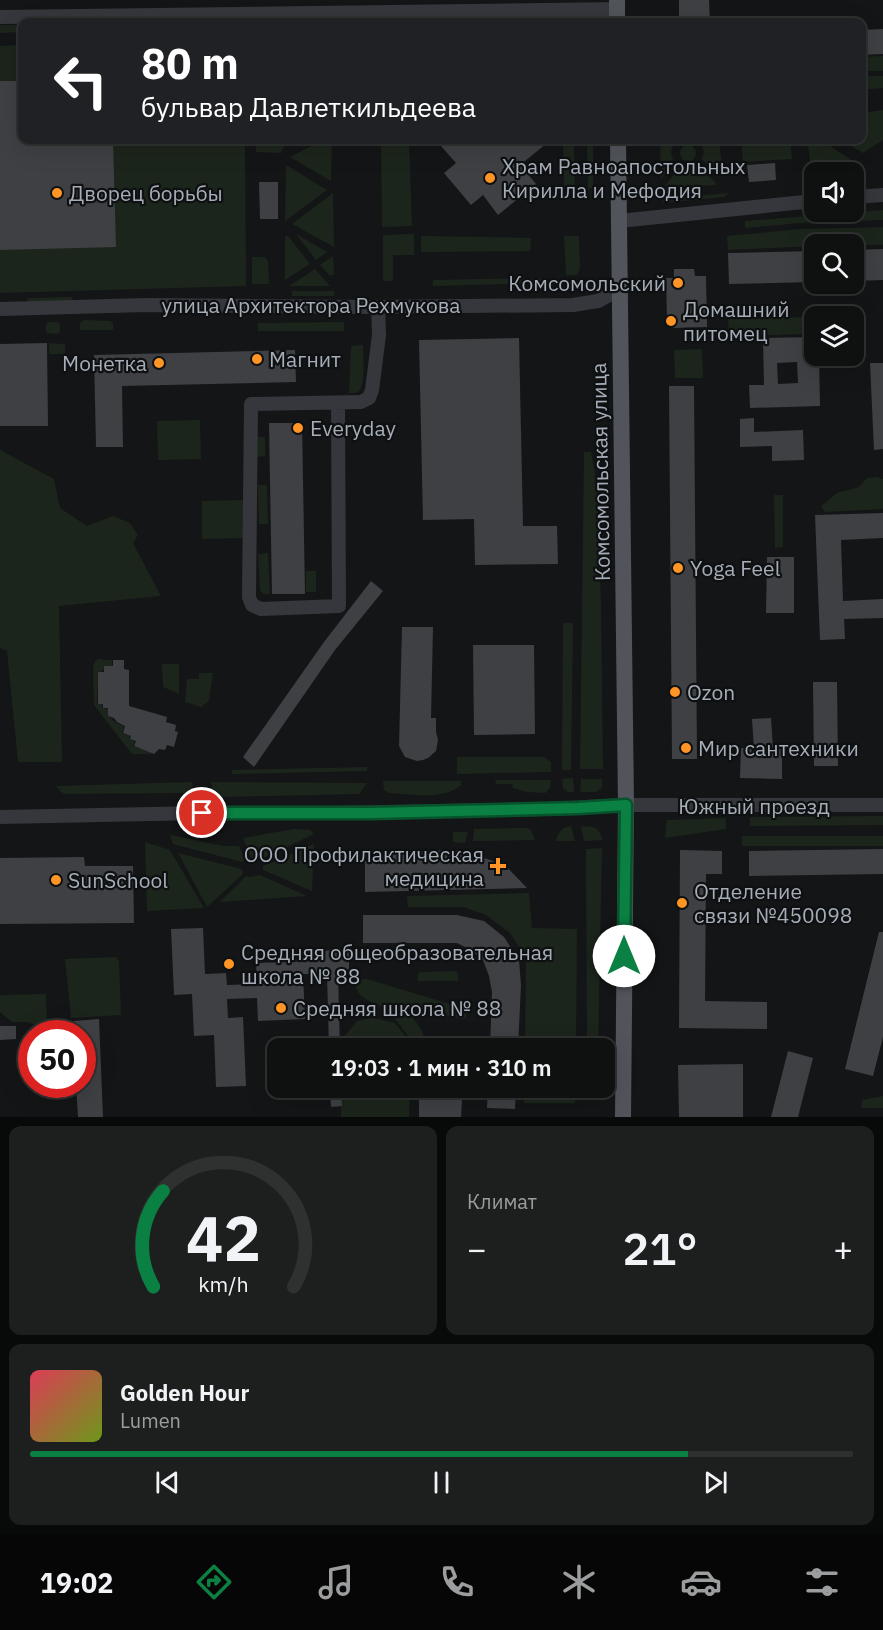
<!DOCTYPE html>
<html lang="ru">
<meta charset="utf-8">
<style>
body{margin:0;font-family:"IBM Plex Sans",sans-serif;background:#1d1e1e;color:#f1f3f6;height:100vh;display:flex;flex-direction:column;font-size:22px;white-space:nowrap}
*{box-sizing:border-box;margin:0}
p{font-size:20px;color:#9b9d9f}
.icon{flex:none;width:33px;height:33px;fill:none;stroke:currentColor;stroke-width:2;stroke-linecap:round;stroke-linejoin:round}
.map{position:relative;height:1117px;overflow:hidden}
.panel{display:flex;flex-direction:column;gap:9px;padding:9px;background:#080909;flex:1}
.panel>*{flex:none}
.top-card{position:absolute;left:18px;top:18px;width:848px;height:126px;border-radius:12px;box-shadow:0 6px 24px #0002,0 0 0 2px #2f3030;background:#202124;color:#fff;overflow:hidden}
.tools{position:absolute;left:804px;top:162px;display:grid;gap:12px}
.tools a{display:grid;place-items:center;width:60px;height:60px;border-radius:12px;background:#0f1010;box-shadow:0 6px 24px #0002,0 0 0 2px #2f3030;font-size:30px}
.speed{position:absolute;left:18px;top:1020px;display:flex;gap:12px;font-size:30px;font-weight:700;text-align:center}
.speed>*{display:grid;place-content:center;width:78px;height:78px;border-radius:50%;background:#0f1010;box-shadow:0 6px 24px #0002,0 0 0 2px #2f3030;line-height:1}
.speed .limit{border:9px solid #d22;background:#fff;color:#111}
.pin{position:absolute;display:grid;place-items:center;width:51px;height:51px;color:#fff;margin:-26px;border:3px solid #fff;border-radius:50%;box-shadow:0 2px 6px #0007}
.me{position:absolute;width:66px;margin:-33px;rotate:0deg;stroke-linejoin:round;filter:drop-shadow(0 0 4px #0008)}
.turn{display:flex;align-items:center;gap:21px;height:126px;padding:0 24px;font-size:27px}
.turn .icon{width:78px;height:78px;stroke-width:2.5}
.turn b{display:block;font-size:42px;line-height:51px}
.big{font-size:45px;font-weight:600;line-height:1.1}
.panel .widget{flex:1;display:flex;flex-direction:column;justify-content:center;gap:9px;min-width:0;padding:0 21px;border-radius:12px;background:#1d1e1e}
.panel .dial{align-items:center;gap:0}
.dial svg{height:156px;overflow:visible;fill:none;stroke:#2f3030;stroke-width:7;stroke-linecap:round;text-anchor:middle}
.dial text{fill:#f1f3f6;stroke:none}
.song{display:flex;align-items:center;gap:18px}
.cover{width:72px;height:72px;border-radius:9px;background:linear-gradient(135deg,hsl(350 70% 55%),hsl(80 70% 35%))}
.played{height:6px;border-radius:3px;background:linear-gradient(90deg,#0b8043 80%,#2f3030 80%)}
.keys{display:flex;justify-content:space-around;direction:ltr}
.heat{display:flex;justify-content:space-between;align-items:center;font-size:33px;direction:ltr}
.panel .tiles{flex:1;display:grid;gap:9px;grid-template-columns:1fr 1fr}
.widget:last-child{grid-column:span 2}
.trip{position:absolute;left:267px;top:1038px;width:348px;height:60px;border-radius:12px;background:#0f1010;box-shadow:0 6px 24px #0002,0 0 0 2px #2f3030;font-weight:600;line-height:60px;text-align:center}
.tab-bar{display:flex;height:96px;justify-content:space-around;align-items:center;background:#060606;color:#9b9d9f}
.tab-bar .icon{width:42px;height:42px}
.tab-bar .current{color:#0b8043}
.tab-bar b{font-size:27px;color:#f1f3f6}
.map>svg:first-child{display:block}
</style>
<div class="map">
<svg width="883" height="1117" viewBox="0 0 883 1117">
<rect width="100%" height="100%" fill="#141516"/>
<path fill="#1c251c" d="M0,25h22v7l-22,1z
M22,45v95h223l1,146 -246,7v-247z
M883,56v15h-13l-9,-2v-12z
M861,74l10,2h12v12l-22,2z
M883,110v30l-20,13 -22,-13h20v-27z
M256,140h31l-6,13 -25,-1z
M323,140h9l-1,41 -41,-24z
M381,140h28l3,86 -30,1z
M563,140h11l1,51h-11z
M587,140h6v48l-5,1z
M660,140h15l-4,12 2,8 -12,19z
M709,140h10l4,36 -3,1 -18,-18 2,-7 -2,-6z
M741,140h49l2,19 -49,3z
M807,140h14l29,19v4l-17,9 -19,-1 -3,-4z
M680 153a8 8 0 1 1 16 0a8 8 0 1 1-16 0Z
M286,165l41,25 -42,31z
M698,167l17,15v3l-49,3v-3l13,-17 10,2z
M333,193l1,54 -42,-23z
M729,193l-5,4 -61,6 -1,-4z
M883,210v10l-83,3 -55,5v-7z
M883,227v18l-69,-1v2l-86,4 -1,-14 73,-7z
M296,234l31,18 -11,8z
M414,234v21h-21v26h-10v-46z
M285,236h3l22,28 -25,16z
M421,236l110,2 -1,13 -109,1z
M564,236h15l1,33 -3,6h-11z
M333,256l1,18 -4,2 -10,-11z
M252,257h13l3,4 1,23h-17z
M315,269l15,17h-41z
M540,278l3,5 -110,3v-6z
M292,291h42v5h-42z
M73,297l-1,3 -3,3 -41,-1 -1,-4z
M814,317v17l-85,2 -1,-17z
M84,320l26,1 3,3v6h-33v-7z
M49,322h9l2,2v8l-3,2 -10,-1 -1,-3v-6z
M344,322v9h-86v-8z
M49,343l16,1v10h-16z
M363,345c0,10 3,39 -4,46 -3,3 -5,2 -10,2l2,-47z
M702,349l1,29h-28l-1,-28z
M200,420l1,39 -43,1 -1,-39z
M256,437h9v19l-8,1z
M0,450l54,29 6,29 27,18 26,-10 17,7 8,12 -5,8 28,53 -102,10 3,156h-44l-11,-111 -7,-3z
M584,452h7l6,33 4,119 2,165h-23z
M876,477l7,2v30l-58,3 -4,-6 16,-13 22,-6 8,-9z
M258,485h9l1,39h-9z
M774,495h9v52l-8,1z
M243,500l1,38 -42,1v-38z
M268,553l2,41h-7l-3,-4 -2,-36z
M306,571h10v21h-10z
M563,623h10l-2,147h-9z
M99,659l13,1v6h-8l-1,5 -5,1 -1,32h5v4l6,1v7l8,7 8,3 -2,7 8,3 -1,3 6,2 -2,5 21,8h-22l-38,-49 -1,-38 2,-6z
M162,664h17v30l-16,-7z
M199,673h14l-4,28 -8,6 -16,-5 2,-23h12z
M457,757h87l7,5v10l-94,2z
M367,767v4l-135,3v-4z
M573,778l1,14h-6l-5,-4 -1,-9z
M581,779h21v9l-6,4h-16z
M495,780h56l-1,8 -5,5 -18,-1 -14,-4 -1,-4h-16z
M383,781h78v4c-18,16 -50,9 -72,8l-5,-3z
M192,782l1,4 -6,7 -122,1 -4,-2 -5,-6z
M211,782l156,1 -8,11 -137,3 -9,-5z
M883,816v9l-133,1v-9z
M726,818v11l-61,9 2,-18z
M571,826l4,15h-19l2,-7 5,-6z
M581,826c13,1 17,-1 22,14l-19,1z
M527,828l4,2 4,10 -62,1 1,-12z
M294,829l16,1 4,4 -55,26 -8,-2 -8,-20z
M453,832h15l-3,11 -12,-1z
M171,835l52,11h16l6,13 -3,3 -69,-18 -3,-8z
M742,836h141v10h-141z
M145,842l25,8 34,58 -57,3z
M314,844l-2,47 -49,-21v-4z
M602,848l-4,200h-11l-1,-199z
M178,853l64,16 1,5 -36,33z
M260,875l47,21 -87,6 26,-26 4,1z
M529,893l3,35 45,1 -1,119h-51l1,-90 -16,-25 -24,-18 -22,-8h-56l-1,-11z
M116,957l3,4 2,54 -50,3 -6,-59z
M455,971l3,2v8h-40v-7l2,-2z
M361,979h6l99,30 1,2 -1,7 -4,1 -56,-12c5,11 15,18 18,30l-3,6h-5c-12,-9 -18,-23 -29,-33 -9,-7 -23,-8 -29,-18 -4,-6 -1,-9 3,-13z
M46,994l1,31 -6,5 -6,-5 -8,-3h-15l-12,-10v-17z
M373,1018l22,5 11,14 3,11h-69v-6l17,-21z
M341,1088h69l-1,29h-68z
M524,1088h51v15h-51z
M883,1096v12h-22l1,-8z"/>
<path fill="#3e4044" fill-rule="evenodd" d="M679,0h30l1,22h-31z
M883,29v25l-22,1v-25z
M0,81h22v59h91l3,107 -116,3z
M449,140h102l-31,25 16,19 -38,31 -15,-20 -12,10 -27,-32 12,-10 -15,-17z
M775,163l1,17 -27,2 -2,-17z
M259,182h19v37h-18z
M883,249v31l-29,1v-31z
M814,251v31l-85,2 -1,-31z
M674,269h20l1,7h11l1,51 -33,1 -7,-7 -1,-43h8z
M814,337v19h5l1,50 -70,2 -1,-23h15l-1,-47zM797,362l1,21 -20,1 -1,-21z
M519,338l4,188h34l1,38 -83,1 -1,-46 -51,1 -4,-180z
M47,343l1,83h-48v-82z
M295,350l1,32 -174,4 1,61h-27l-2,-92z
M870,363h13v86l-9,1z
M669,386h25l3,373h-25z
M754,418v14l49,-2 1,30 -32,1v-15l-32,1v-28z
M269,423h33l3,171h-33z
M883,513v25l-42,2 2,61 40,-2v19l-39,1 1,20 -25,1 -5,-125z
M767,557h27v56h-28z
M371,581l12,10 -48,59 -81,117 -11,-10 81,-115z
M402,627h31l-2,91h5v14l2,8 -2,11 -8,7 -5,2 -6,1 -12,-4 -6,-11z
M473,645h61l1,89 -61,1z
M113,660h11v9l5,1v36l38,11 -1,5 10,3 -1,6 3,1 -4,15 -7,-2 -2,5 -6,-1 -5,5 -20,-8 2,-5 -6,-2 1,-3 -8,-3 2,-7 -8,-4 -3,-4 -6,-2v-8h-5v-4h-5v-32h6v-6h9z
M813,682h24l1,84h-24z
M771,718l2,31h9v30l-42,-1 1,-30 13,1 -2,-30z
M883,849v25l-134,2v-25z
M462,850v8h22l21,7 22,23 -162,4v-31h5v-9z
M680,850l42,1v23h-16l-1,127 62,1v27l-88,-1z
M84,857l1,9h48l1,57 -134,1v-66z
M363,915h94l27,6 20,16 15,23 2,25 -3,63h-28l2,-56 -3,-16 -6,-16 -14,-11 -12,-6h-94z
M203,928l2,46 21,-1 1,12 30,-1 -1,-21 59,-2v-10l34,-1v24h-11l2,74h-11l-2,-74h-24l2,45 -47,2 -1,-23 -30,1 1,19 15,-1 3,69 -30,1 -2,-52 -20,1 -2,-42 -18,1 -3,-66z
M879,932h4v105l-10,39 -28,-7z
M99,1019l4,98h-25l-2,-33h6v-50h-8v-13z
M0,1026h16v13l-16,1z
M788,1051l25,7 -15,59h-27z
M743,1064v53h-64l-1,-52z
M330,1088h11l1,18 -11,1z
M488,1088h28l-1,21 -28,-1z
M419,1100h43l-1,17h-42z"/>
<g fill="none" stroke-linecap="round" stroke-linejoin="round">
<path stroke="#35373c" stroke-width="14" d="M0,17l617,-8
M854,197l29,-2
M619,221l195,-20
M0,309l147,-4 222,2 204,-2 25,-4 22,-12
M338,403l1,203 -78,3 -9,-4 -3,-8 2,-193 110,-2 8,-4 3,-8 7,-55 -1,-28
M0,817l202,-4h126l219,-4 79,-4h257"/>
<path stroke="#51545b" stroke-width="16" d="M617,0v22
M618,140l8,665 -3,312"/>
</g>
<g fill="none" stroke-linecap="round" stroke-linejoin="round">
<defs>
<path id="route" d="M202,813h170l206,-5 48,-3 -2,151"/>
</defs>
<use href="#route" stroke="#07532c" stroke-width="15"/>
<use href="#route" stroke="#0b8043" stroke-width="10"/>
</g>
<g fill="#ff9524" stroke="#0f1011" stroke-width="2">
<circle cx="490" cy="178" r="6"/>
<circle cx="57" cy="193" r="6"/>
<circle cx="678" cy="283" r="6"/>
<circle cx="671" cy="321" r="6"/>
<circle cx="257" cy="359" r="6"/>
<circle cx="159" cy="363" r="6"/>
<circle cx="298" cy="428" r="6"/>
<circle cx="678" cy="568" r="6"/>
<circle cx="675" cy="692" r="6"/>
<circle cx="686" cy="748" r="6"/>
<path d="M495 857h6v6h6v6h-6v6h-6v-6h-6v-6h6z"/>
<circle cx="56" cy="880" r="6"/>
<circle cx="682" cy="903" r="6"/>
<circle cx="229" cy="964" r="6"/>
<circle cx="281" cy="1008" r="6"/>
</g>
<g text-anchor="middle" dominant-baseline="central" stroke-width="4.5" stroke-linejoin="round" paint-order="stroke">
<g font-size="21" fill="#a5adb8" stroke="#0f1011" text-anchor="start">
<text x="502" y="166">Храм Равноапостольных<tspan x="502" dy="24">Кирилла и Мефодия</tspan></text>
<text x="69" y="193">Дворец борьбы</text>
<text x="666" y="283" text-anchor="end">Комсомольский</text>
<text x="683" y="309">Домашний<tspan x="683" dy="24">питомец</tspan></text>
<text x="269" y="359">Магнит</text>
<text x="147" y="363" text-anchor="end">Монетка</text>
<text x="310" y="428">Everyday</text>
<text x="690" y="568">Yoga Feel</text>
<text x="687" y="692">Ozon</text>
<text x="698" y="748">Мир сантехники</text>
<text x="484" y="854" text-anchor="end">ООО Профилактическая<tspan x="484" dy="24">медицина</tspan></text>
<text x="68" y="880">SunSchool</text>
<text x="694" y="891">Отделение<tspan x="694" dy="24">связи №450098</tspan></text>
<text x="241" y="952">Средняя общеобразовательная<tspan x="241" dy="24">школа № 88</tspan></text>
<text x="293" y="1008">Средняя школа № 88</text>
</g>
<g font-size="21" fill="#a5adb8" stroke="#0f1011">
<text x="311" y="305">улица Архитектора Рехмукова</text>
<text transform="translate(600 472) rotate(-91)">Комсомольская улица</text>
<text x="754" y="806">Южный проезд</text>
</g>
</g>
</svg>
<div class="tools">
<a><svg class="icon" aria-label="sound" viewBox="0 0 24 24"><path d="M4 9h4l5-4v14l-5-4H4zM17 9q2 3 0 6"/></svg></a>
<a><svg class="icon" aria-label="search" viewBox="0 0 24 24"><circle cx="10" cy="10" r="6"/><path d="M15 15l6 6"/></svg></a>
<a><svg class="icon" aria-label="layers" viewBox="0 0 24 24"><path d="M12 4l9 5-9 5-9-5zM3 14l9 5 9-5"/></svg></a>
</div>
<div class="speed"><div class="limit">50</div></div>
<div class="pin" style="left:202px;top:813px;background:#d93025"><svg class="icon" aria-label="arrive" viewBox="0 0 24 24"><path d="M6 21V4h12l-3 4 3 4H6"/></svg></div>
<svg class="me" style="left:624px;top:956px" viewBox="-20 -20 40 40"><circle r="19" fill="#fff"/><path d="M0-13L10 11 0 6-10 11z" fill="#0b8043"/></svg>
<div class="trip">19:03 · 1 мин · 310 m</div>
<div class="top-card">
<div class="turn"><svg class="icon" aria-label="left" viewBox="0 0 24 24"><path d="M17 20v-9H6M10 6l-5 5 5 5"/></svg><div><b>80 m</b>бульвар Давлеткильдеева</div></div>
</div>
</div>
<section class="panel">
<div class="tiles">
<div class="widget dial"><svg viewBox="0 0 100 80">
<path d="M14 69A42 42 0 1 1 86 69"/>
<path d="M14 69A42 42 0 0 1 19 20" stroke="#0b8043"/>
<text x="50" y="56" font-size="32" font-weight="700">42</text>
<text x="50" y="72" font-size="11">km/h</text>
</svg></div>
<div class="widget"><p>Климат</p>
<div class="heat"><a>−</a><b class="big">21°</b><a>+</a></div>
</div>
<div class="widget">
<div class="song"><i class="cover"></i><div><b>Golden Hour</b><p>Lumen</p></div></div>
<div class="played"></div>
<div class="keys"><svg class="icon" aria-label="previous" viewBox="0 0 24 24"><path d="M18 5L8 12l10 7zM5 5v14"/></svg><svg class="icon" aria-label="pause" viewBox="0 0 24 24"><path d="M8 5v14M16 5v14"/></svg><svg class="icon" aria-label="next" viewBox="0 0 24 24"><path d="M6 5l10 7-10 7zM19 5v14"/></svg></div>
</div>
</div>
</section>
<nav class="tab-bar">
<b>19:02</b>
<svg class="icon current" aria-label="directions" viewBox="0 0 24 24"><path d="M12 3l9 9-9 9-9-9zM9 14v-3h6M13 9l2 2-2 2"/></svg>
<svg class="icon" aria-label="music" viewBox="0 0 24 24"><path d="M9 18V5l10-2v13"/><circle cx="6" cy="18" r="3"/><circle cx="16" cy="16" r="3"/></svg>
<svg class="icon" aria-label="phone" viewBox="0 0 24 24"><path d="M5 4h4l2 5-3 2q2 4 5 5l2-3 5 2v4C11 20 4 13 5 4z"/></svg>
<svg class="icon" aria-label="climate" viewBox="0 0 24 24"><path d="M12 3v18M4 7l16 10M4 17L20 7"/></svg>
<svg class="icon" aria-label="car" viewBox="0 0 24 24"><path d="M5 17H2v-5l4-1 3-4h7l3 4 3 1v5h-3M9 17h6M6 11h13"/><circle cx="7" cy="17" r="2"/><circle cx="17" cy="17" r="2"/></svg>
<svg class="icon" aria-label="filters" viewBox="0 0 24 24"><path d="M4 7h16M4 17h16"/><circle cx="9" cy="7" r="2"/><circle cx="15" cy="17" r="2"/></svg>
</nav>
